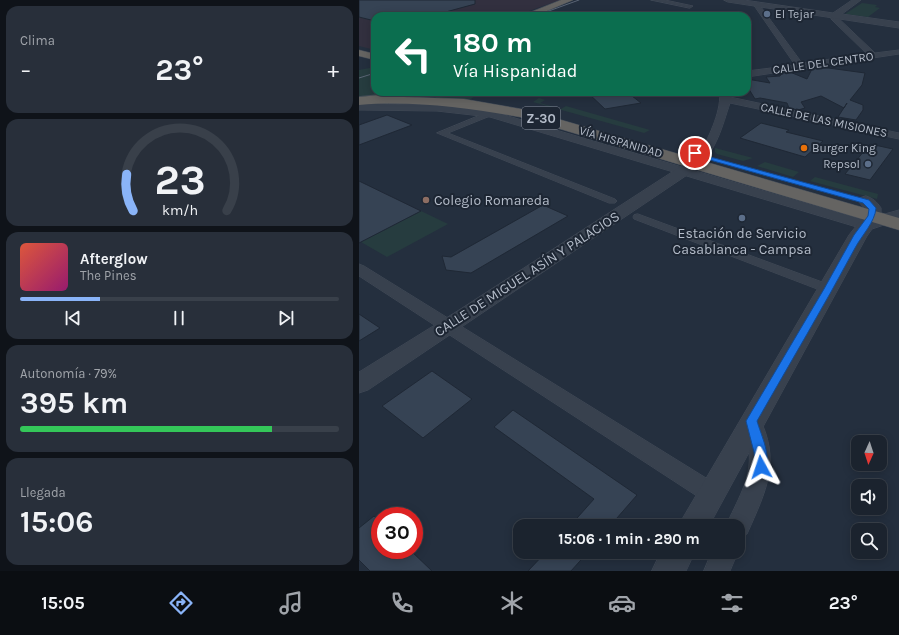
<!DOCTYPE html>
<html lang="es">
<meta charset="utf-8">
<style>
body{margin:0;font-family:Karla,sans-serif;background:#282f3a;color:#f1f3f6;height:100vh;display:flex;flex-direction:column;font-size:15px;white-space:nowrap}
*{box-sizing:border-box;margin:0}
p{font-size:13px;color:#a0a4aa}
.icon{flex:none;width:22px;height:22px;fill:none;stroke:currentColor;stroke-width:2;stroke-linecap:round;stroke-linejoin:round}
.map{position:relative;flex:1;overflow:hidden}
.sheet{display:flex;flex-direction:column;gap:6px;padding:6px;background:#0f1319;width:359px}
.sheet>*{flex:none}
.top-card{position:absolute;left:12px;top:12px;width:380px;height:84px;border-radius:12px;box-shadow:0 2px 10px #0003,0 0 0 1px #39404a;background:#0b6e4f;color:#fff;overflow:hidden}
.needle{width:26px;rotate:183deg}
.tools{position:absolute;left:492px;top:435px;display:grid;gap:8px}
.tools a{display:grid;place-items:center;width:36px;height:36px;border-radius:8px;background:#1b232e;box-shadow:0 2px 10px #0003,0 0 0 1px #39404a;font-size:20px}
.speed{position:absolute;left:12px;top:507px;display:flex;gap:8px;font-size:20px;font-weight:700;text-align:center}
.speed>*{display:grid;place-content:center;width:52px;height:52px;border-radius:50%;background:#1b232e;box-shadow:0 2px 10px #0003,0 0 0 1px #39404a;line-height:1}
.speed .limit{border:6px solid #d22;background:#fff;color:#111}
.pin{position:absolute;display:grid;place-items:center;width:34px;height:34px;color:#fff;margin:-17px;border:2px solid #fff;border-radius:50%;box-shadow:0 1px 4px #0007}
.me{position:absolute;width:44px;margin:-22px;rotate:355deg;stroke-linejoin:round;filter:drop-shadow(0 0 3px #0008)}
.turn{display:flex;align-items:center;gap:14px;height:84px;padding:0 16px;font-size:18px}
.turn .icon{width:52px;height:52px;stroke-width:2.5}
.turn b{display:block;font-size:28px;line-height:34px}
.big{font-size:30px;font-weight:700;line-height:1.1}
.sheet .widget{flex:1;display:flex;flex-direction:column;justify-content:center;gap:6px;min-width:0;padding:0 14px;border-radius:12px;background:#282f3a}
.sheet .dial{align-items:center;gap:0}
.dial svg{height:104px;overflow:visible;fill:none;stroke:#39404a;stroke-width:7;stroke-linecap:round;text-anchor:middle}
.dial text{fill:#f1f3f6;stroke:none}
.song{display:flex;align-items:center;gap:12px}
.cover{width:48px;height:48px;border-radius:6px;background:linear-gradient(135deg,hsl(10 70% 55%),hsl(320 70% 35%))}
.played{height:4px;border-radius:2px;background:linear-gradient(90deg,#8ab4f8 25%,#39404a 25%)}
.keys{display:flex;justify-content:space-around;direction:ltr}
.heat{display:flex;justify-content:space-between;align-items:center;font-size:22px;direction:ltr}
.charge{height:6px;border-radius:3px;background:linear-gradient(90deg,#34c759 79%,#39404a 0)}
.trip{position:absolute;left:154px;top:519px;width:232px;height:40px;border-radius:12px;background:#1b232e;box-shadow:0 2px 10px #0003,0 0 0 1px #39404a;font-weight:700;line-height:40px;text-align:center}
.tabs{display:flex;height:64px;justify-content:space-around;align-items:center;background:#0b0e12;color:#a0a4aa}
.tabs .icon{width:28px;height:28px}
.tabs .active{color:#8ab4f8}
.tabs b{font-size:18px;color:#f1f3f6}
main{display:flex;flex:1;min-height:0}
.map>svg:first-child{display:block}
</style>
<main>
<section class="sheet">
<div class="widget"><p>Clima</p>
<div class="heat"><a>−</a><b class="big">23°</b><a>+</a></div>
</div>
<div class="widget dial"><svg viewBox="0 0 100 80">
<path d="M14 69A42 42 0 1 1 86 69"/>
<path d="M14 69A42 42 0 0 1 9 41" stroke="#8ab4f8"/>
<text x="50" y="56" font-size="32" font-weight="700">23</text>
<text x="50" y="72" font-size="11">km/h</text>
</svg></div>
<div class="widget">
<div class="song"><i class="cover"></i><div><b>Afterglow</b><p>The Pines</p></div></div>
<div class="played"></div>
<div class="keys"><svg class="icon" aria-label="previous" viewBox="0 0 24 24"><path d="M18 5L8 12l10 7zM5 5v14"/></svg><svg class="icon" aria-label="pause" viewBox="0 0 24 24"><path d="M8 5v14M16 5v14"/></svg><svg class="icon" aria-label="next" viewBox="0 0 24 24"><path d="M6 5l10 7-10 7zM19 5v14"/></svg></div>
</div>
<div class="widget"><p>Autonomía · 79%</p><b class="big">395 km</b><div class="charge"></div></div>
<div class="widget"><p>Llegada</p><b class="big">15:06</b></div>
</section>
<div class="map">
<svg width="540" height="571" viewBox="0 0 540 571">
<rect width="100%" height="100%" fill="#242f3e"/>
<path fill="#32303f" d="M0,0h201l-45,16h-140v34l-16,-4z"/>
<path fill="#263c3f" d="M503,3l15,2 -2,2 5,1 -12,9 -23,-3z
M16,67v25h30l-17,4 -29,2v-28z
M85,92h25l8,3 -8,5 -34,-2z
M180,98l6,2 -5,3 21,6 5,-3 84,24 -6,3 -111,-31z
M356,148l38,10 -10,3 -26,-7 -2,-2z
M406,162l34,10 -6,5 -36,-11z
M456,177l63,17 -1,5 -67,-18z
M62,211l27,13 -61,33 -26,-15z"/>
<path fill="#364354" stroke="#1f2835" d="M0,0h116v4l-44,12h-56v5l-16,-4z
M462,67l44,6 -3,12 -12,15 13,5v5l-7,10 -18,-3 9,-14 -3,5 -23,-12 -20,6 4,6 -7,2 -9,-2 -2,-5 -27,-5 -5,1 -8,-13v-7l23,4 -4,-6 14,-1 2,-3 8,-1 17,7 5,-10z
M228,92h40l14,11 -36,6z
M28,115l25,10 -53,20v-20z
M402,123l28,7 -3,2 37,9 -18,16 -65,-19z
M511,144l23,5 -23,31 -25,-6z
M0,181l62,30 -62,32z
M184,205l25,11 -97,57 -25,-3 -4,-14 9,1z
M0,314l21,14 -21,13z
M73,371l40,28 -49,39 -41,-32z
M154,410l124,85 -27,31h-40l24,-27 -100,-72z
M15,516l6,6v28h30l22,21h-62l-11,-11v-32z
M187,552h42l-17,19h-43z"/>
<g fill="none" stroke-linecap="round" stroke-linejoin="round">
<defs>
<path id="pedestrian" d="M129,112l7,2 -47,19 167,66 2,2 -2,2h-6l-172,-70z
M279,214l195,72 2,3 -6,4 -4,-1 -191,-73 -1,-2 1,-2z"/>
<path id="minor" d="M292,0h14l28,6 -3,2z
M395,3h4l44,60 65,-9 -36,-35v-3l3,-2 41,39 24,-3v4l-152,23v-6l48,-6 -42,-61z
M360,92h10l1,5 169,36v6l-169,-36c-8,24 -13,46 -32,64h-8l-2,-3c4,-5 9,-9 13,-14 8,-12 22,-44 18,-58z
M0,104l78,1 54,6 379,111 2,3 -2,3h-10l-370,-111 -53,-6 -78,-1z
M0,264l5,2 355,220 4,7 -4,7 -8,3 -8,-3 -344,-224z
M392,413l7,2c24,46 8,76 -11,119l-9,3v-11h-12c10,-24 26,-47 23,-74 -1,-11 -5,-21 -8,-31l3,-6z
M353,552h26l-8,19h-26z"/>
<path id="tertiary" d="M365,0h20l89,13 19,-13h9l-19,14 57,8v6l-171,-26z
M335,160l5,1 2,3 -2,3 -331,223 -9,3v-21l100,-62 230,-149z
M507,196c7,2 11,6 15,12v7l18,-5v10l-27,9 -5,7 -158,290h-31l171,-291 15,-19 1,-7 -7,-8 2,-3z
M302,552h34l-9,19h-34z"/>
<path id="trunk" d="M202,0h12l-38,16h-14z
M0,50l16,4v6l-16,-4z
M39,93l6,4 60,2 63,11 372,108v12l-379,-113c-51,-9 -109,-17 -161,-12v-8z"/>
</defs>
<use href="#pedestrian" stroke="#414a57" stroke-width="1"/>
<use href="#minor" stroke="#414a57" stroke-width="1"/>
<use href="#tertiary" stroke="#414a57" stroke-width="1"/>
<use href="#trunk" stroke="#434c59" stroke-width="1"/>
<use href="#pedestrian" fill="#38414e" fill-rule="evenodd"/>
<use href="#minor" fill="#38414e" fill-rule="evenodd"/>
<use href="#tertiary" fill="#38414e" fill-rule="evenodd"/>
<use href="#trunk" fill="#656462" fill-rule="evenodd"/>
<path stroke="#5a6575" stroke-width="1" d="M176,16l44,-16
M0,78l16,-5"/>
</g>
<path fill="#1a73e8" stroke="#114b97" d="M333,152l177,48 7,8c-1,14 -14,27 -21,40 -31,58 -65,115 -98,173 4,14 15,36 8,50l-4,2 -5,-2 -2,-19 -8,-31 78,-132 30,-54 14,-19 1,-7 -6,-6 -171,-48z"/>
<g fill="#5c6f8a" stroke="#1d2633" stroke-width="1.5">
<circle cx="408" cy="14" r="4"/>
<circle cx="509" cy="164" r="4"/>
<circle cx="383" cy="218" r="4"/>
</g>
<circle fill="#e8710a" stroke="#1d2633" stroke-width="1.5" cx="445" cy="148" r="4"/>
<circle fill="#8d6e63" stroke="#1d2633" stroke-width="1.5" cx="67" cy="200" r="4"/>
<g text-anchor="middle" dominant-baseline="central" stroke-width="4" stroke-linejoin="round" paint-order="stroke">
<g font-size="12" fill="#b4bcc9" stroke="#1d2633" text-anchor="start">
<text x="416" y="14">El Tejar</text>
<text x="453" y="148">Burger King</text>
<text x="501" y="164" text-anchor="end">Repsol</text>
</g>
<g font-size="12" fill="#b4bcc9" stroke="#1d2633">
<text transform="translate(464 63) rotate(-8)">CALLE DEL CENTRO</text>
<text transform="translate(465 120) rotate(12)">CALLE DE LAS MISIONES</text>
<text transform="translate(262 142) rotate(16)">VÍA HISPANIDAD</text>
</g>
<rect fill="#1d2633" stroke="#878f9c" stroke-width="1" x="163" y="107" width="38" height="22" rx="3"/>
<g font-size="13" font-weight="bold" fill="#b4bcc9">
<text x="182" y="118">Z-30</text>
</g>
<g font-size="14" fill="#b4bcc9" stroke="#1d2633" text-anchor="start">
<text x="75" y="200">Colegio Romareda</text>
<text x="383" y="233" text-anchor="middle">Estación de Servicio<tspan x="383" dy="16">Casablanca - Campsa</tspan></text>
</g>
<g font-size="14" fill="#b4bcc9" stroke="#1d2633">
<text transform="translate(168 274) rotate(-33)">CALLE DE MIGUEL ASÍN Y PALACIOS</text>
</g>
</g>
</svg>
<div class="tools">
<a><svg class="needle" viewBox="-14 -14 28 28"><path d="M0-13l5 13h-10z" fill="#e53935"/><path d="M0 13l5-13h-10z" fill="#a0a4aa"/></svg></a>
<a><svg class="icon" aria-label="sound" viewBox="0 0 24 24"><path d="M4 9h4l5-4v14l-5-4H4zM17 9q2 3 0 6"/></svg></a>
<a><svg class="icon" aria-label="search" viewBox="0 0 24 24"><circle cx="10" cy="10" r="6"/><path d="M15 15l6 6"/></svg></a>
</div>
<div class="speed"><div class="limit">30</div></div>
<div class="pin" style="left:336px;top:153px;background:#d93025"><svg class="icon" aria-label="arrive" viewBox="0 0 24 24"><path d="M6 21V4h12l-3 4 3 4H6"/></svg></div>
<svg class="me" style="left:402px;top:467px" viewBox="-20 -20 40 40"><path d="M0-17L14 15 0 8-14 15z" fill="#1a73e8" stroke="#fff" stroke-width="4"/></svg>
<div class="trip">15:06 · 1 min · 290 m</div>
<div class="top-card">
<div class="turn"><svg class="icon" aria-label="left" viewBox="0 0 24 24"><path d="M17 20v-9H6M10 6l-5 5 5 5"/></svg><div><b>180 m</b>Vía Hispanidad</div></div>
</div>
</div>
</main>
<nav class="tabs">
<b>15:05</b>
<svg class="icon active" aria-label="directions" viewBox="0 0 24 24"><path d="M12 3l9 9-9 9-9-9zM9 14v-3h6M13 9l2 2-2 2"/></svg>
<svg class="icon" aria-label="music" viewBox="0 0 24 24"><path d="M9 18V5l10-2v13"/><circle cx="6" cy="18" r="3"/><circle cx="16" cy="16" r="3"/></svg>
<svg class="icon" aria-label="phone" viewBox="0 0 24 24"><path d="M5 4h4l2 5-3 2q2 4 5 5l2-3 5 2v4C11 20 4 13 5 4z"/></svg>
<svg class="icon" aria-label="climate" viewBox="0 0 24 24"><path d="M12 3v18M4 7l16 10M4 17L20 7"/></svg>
<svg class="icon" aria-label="car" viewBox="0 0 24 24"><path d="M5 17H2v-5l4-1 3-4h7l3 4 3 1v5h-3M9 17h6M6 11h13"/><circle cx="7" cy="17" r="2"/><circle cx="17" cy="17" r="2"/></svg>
<svg class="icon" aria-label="filters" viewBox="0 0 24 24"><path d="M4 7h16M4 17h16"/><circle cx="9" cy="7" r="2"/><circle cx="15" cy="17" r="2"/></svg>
<b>23°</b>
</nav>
